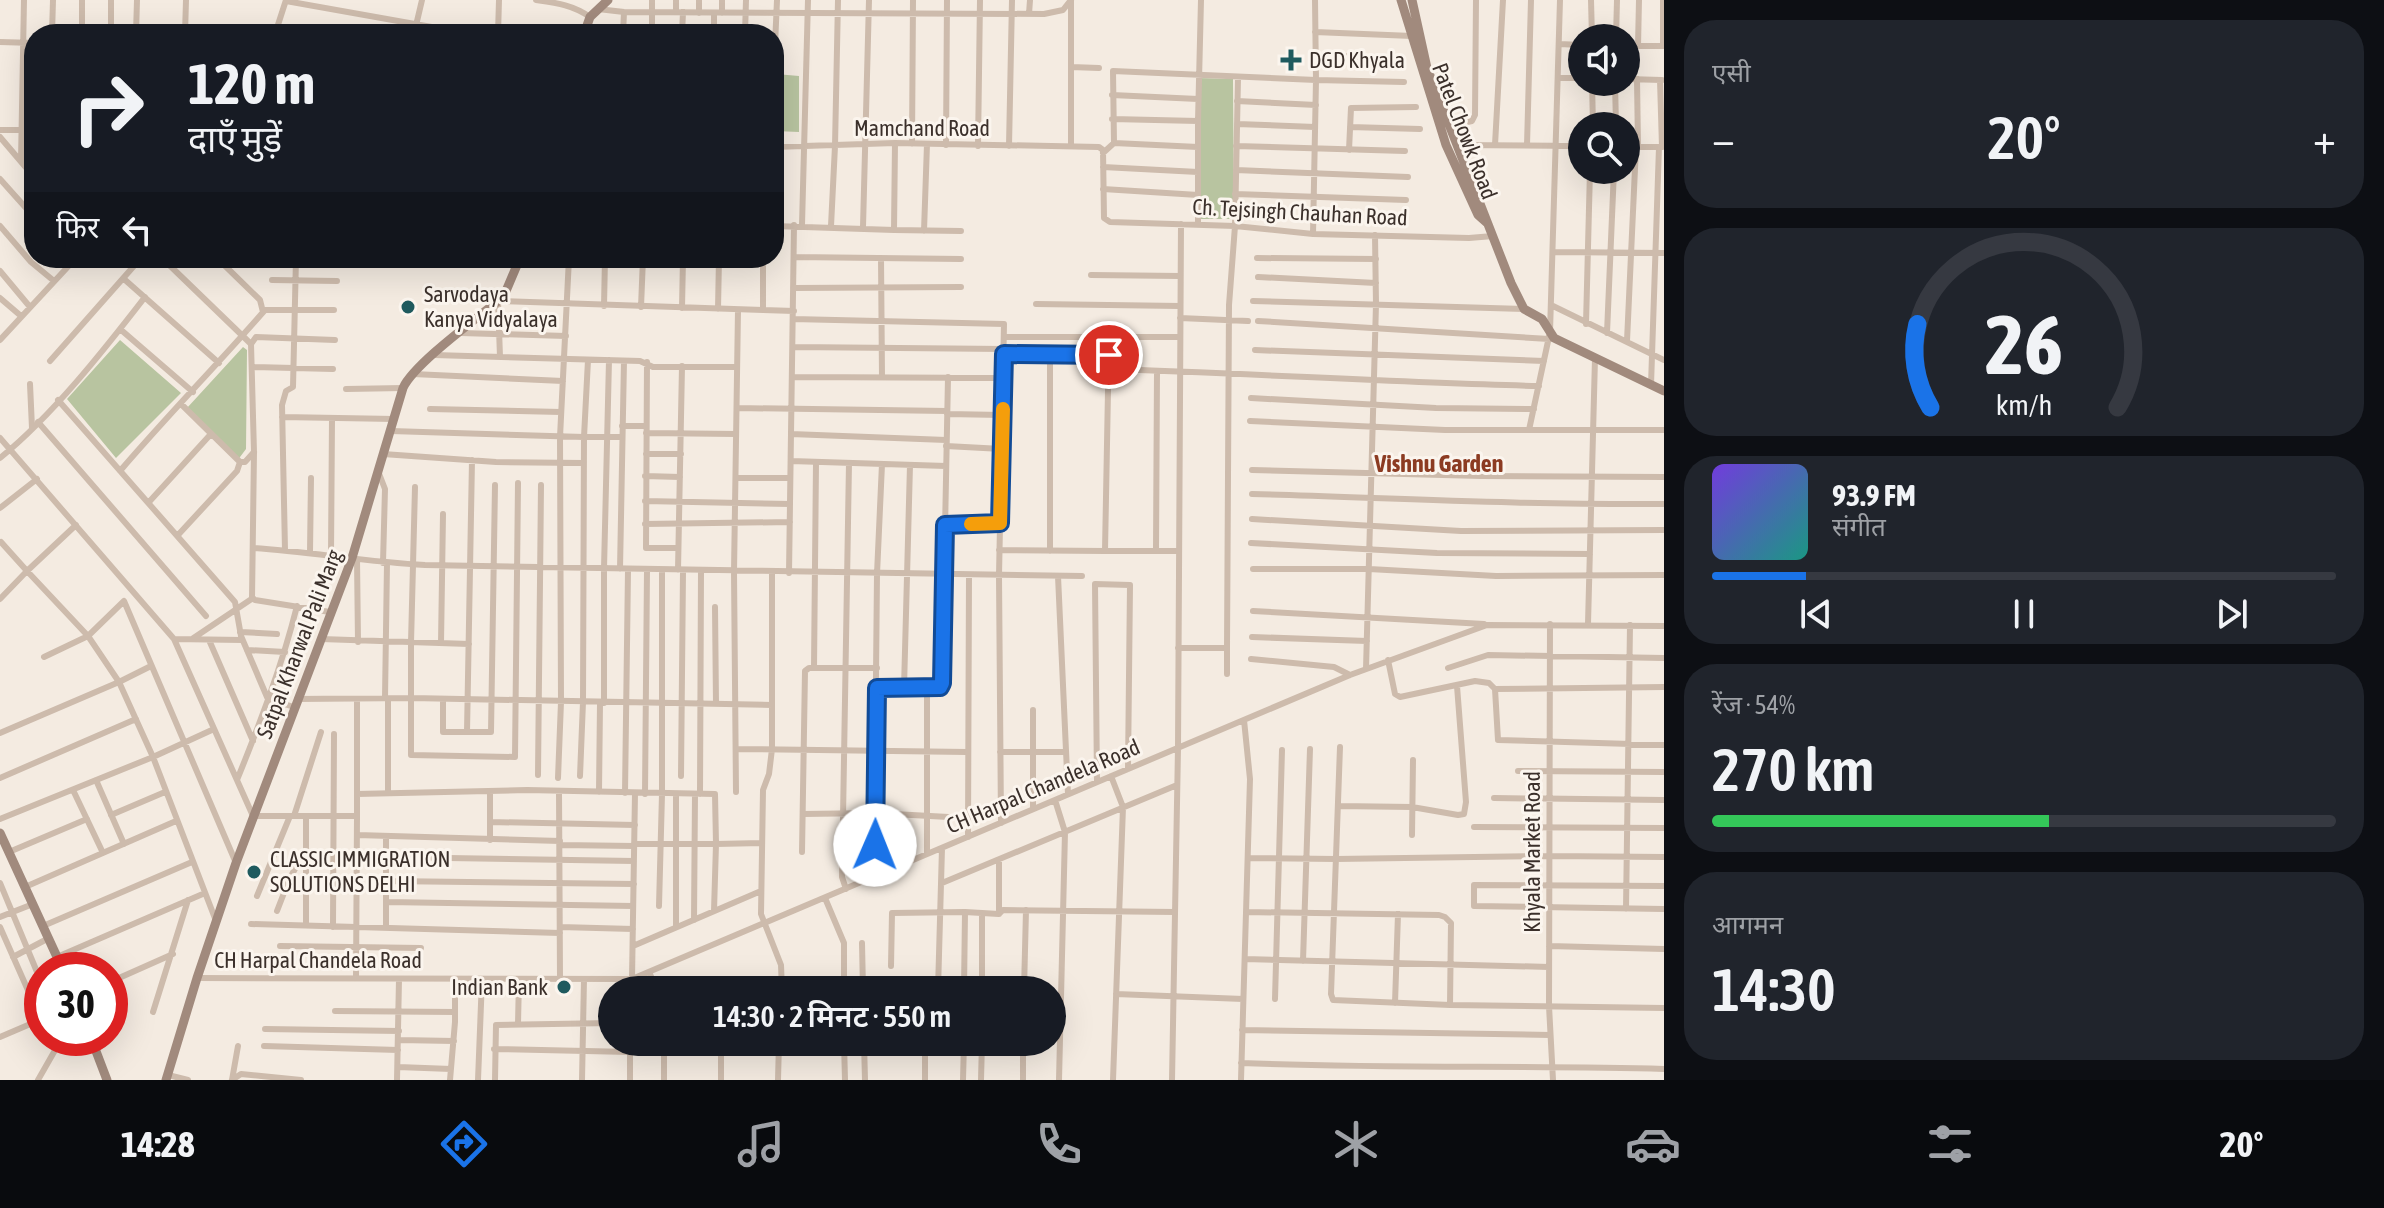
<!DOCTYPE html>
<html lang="hi">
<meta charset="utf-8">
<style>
body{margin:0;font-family:"Asap Condensed","Noto Sans Devanagari",sans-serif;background:#20242c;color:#f1f3f6;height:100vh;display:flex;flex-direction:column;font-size:30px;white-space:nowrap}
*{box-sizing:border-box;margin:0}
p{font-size:26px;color:#9ea1a6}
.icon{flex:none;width:44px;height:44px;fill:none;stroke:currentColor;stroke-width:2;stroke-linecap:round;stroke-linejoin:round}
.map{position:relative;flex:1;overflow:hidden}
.panel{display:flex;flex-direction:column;gap:20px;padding:20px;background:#0d0f14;width:720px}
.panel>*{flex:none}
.top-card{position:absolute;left:24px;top:24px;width:760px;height:244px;border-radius:32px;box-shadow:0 8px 32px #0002;background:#171b24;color:#f1f3f6;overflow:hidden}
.tools{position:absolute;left:1568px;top:24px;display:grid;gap:16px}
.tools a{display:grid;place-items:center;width:72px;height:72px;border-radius:50%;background:#171b24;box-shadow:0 8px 32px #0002;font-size:40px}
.speed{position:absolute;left:24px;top:952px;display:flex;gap:16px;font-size:40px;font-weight:700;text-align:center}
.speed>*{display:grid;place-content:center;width:104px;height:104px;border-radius:50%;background:#171b24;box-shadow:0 8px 32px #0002;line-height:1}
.speed .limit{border:12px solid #d22;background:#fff;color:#111}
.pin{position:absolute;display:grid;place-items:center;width:68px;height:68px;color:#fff;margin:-34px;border:4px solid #fff;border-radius:50%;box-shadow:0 2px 8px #0007}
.me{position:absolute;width:88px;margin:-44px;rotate:1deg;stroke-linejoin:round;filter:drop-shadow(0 0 6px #0008)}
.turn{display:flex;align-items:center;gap:28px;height:168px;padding:0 32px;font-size:36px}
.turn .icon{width:104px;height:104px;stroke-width:2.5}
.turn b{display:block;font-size:56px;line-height:68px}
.then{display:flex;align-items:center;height:76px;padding:0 32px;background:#0003;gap:16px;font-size:30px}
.big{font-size:60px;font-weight:600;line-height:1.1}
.panel .widget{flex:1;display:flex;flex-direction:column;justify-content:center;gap:12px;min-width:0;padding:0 28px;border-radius:32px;background:#20242c}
.panel .dial{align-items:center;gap:0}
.dial svg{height:208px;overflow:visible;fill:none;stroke:#363941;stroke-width:7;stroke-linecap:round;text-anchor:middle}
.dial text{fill:#f1f3f6;stroke:none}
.song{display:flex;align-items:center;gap:24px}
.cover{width:96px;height:96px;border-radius:12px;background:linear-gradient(135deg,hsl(260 70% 55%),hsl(170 70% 35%))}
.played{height:8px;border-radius:4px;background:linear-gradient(90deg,#1a73e8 15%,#363941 15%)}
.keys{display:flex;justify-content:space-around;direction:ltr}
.heat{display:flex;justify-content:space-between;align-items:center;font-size:44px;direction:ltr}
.charge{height:12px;border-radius:6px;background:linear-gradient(90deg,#34c759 54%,#363941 0)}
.trip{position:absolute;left:598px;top:976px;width:468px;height:80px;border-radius:40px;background:#171b24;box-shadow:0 8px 32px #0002;font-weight:600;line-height:80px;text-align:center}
.tabs{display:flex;height:128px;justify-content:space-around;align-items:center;background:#090b0e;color:#9ea1a6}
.tabs .icon{width:56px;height:56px}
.tabs .selected{color:#1a73e8}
.tabs b{font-size:36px;color:#f1f3f6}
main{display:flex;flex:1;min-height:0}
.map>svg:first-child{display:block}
</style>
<main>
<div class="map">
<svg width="1664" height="1080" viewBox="0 0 1664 1080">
<rect width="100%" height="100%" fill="#f4ebe1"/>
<path fill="#b8c4a0" d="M776,74l23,2v56l-24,-1z
M1198,78l35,1 1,140h-36z
M120,340l61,53 -65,65 -49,-59z
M243,347l4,3 -1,99 -9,12 -50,-53z"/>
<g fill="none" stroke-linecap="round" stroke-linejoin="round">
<path stroke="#cdbbac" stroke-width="6" d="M536,0c21,3 37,5 54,17
M1315,0l1,80 88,2
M1591,0l1,38
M286,1l185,33
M598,9l26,3 420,2 19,-4 8,-10
M676,12v-12
M699,13v-13
M722,13v-13
M1029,14l1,-14
M1315,32l97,4
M52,34l1,-34
M82,34v-34
M111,34v-34
M136,34l1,-34
M185,34l1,-34
M275,34l11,-34
M414,34l8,-34
M498,34l1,-34
M623,34l1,-22
M652,34v-34
M682,34l1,-22
M714,34v-21
M745,34l1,-34
M1616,38l1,-38
M0,42l34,1
M1559,44l23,1
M1626,46h38
M1638,46l1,-46
M1663,46v-46
M1315,55l88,4
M1071,67l28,1
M774,68l3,-68
M1558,78h24
M1626,79l36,1
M1637,79l1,68
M1660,80l2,67
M1592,82l1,44
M1615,82l1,44
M1112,95l86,4
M1237,101l79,4
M1112,119l86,2
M1237,124l78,3
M1449,126l23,-5 3,-6 1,-115
M1350,127l70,2
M0,130h34
M0,137l34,40
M1114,143l84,4
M912,144l1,-144
M946,145l1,-145
M1456,145l126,1
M1495,145l8,-145
M1527,145l4,-145
M978,146l2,-146
M1009,146l3,-146
M1071,146v-145
M1236,146l169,5
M774,147l121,-4 204,4 4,3 1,68 6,4 125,4 78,8 156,4 24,-2
M1626,147h34
M1349,150l2,-42 65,-1
M1103,153l11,-10 -1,-72 203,9 -3,154
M21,161l3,-161
M1103,167l95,5
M1236,170l172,7
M0,179l34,38
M1103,189l95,6
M1235,194l171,6
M1198,224v-103l3,-121
M802,225l6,-225
M0,226l31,36 23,19
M774,226l120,4 1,-87
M831,226l4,-80 3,-146
M863,227l6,-227
M894,230l67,1
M924,231l3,-87
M1553,252l111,1
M795,257l166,2
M162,258l89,86 3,108 -2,146 3,2 75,12
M217,258l43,42 3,12
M881,258l1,119
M1257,258l119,1
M0,271l30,36
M1091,275l89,1
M1258,277l118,6
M124,279l95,84
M272,280l65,1
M794,288l167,-1
M0,298l21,18
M1253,301l271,8
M1036,304l144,2
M1551,305l113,55
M604,306l1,-48
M641,307l2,-49
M682,308l1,-50
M718,309l1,-51
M763,310l31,1
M1180,318l68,3
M793,319l211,5 -5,252 2,247
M1258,321l291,18
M1586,324l4,-154
M120,329l73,63
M461,333l105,3
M1607,333l7,-163
M1004,337h176
M1109,337l-4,214h73
M0,340l76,-82
M1627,341l9,-194
M251,344l5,-7 79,3
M793,347l211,2
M1255,350l289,11
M1004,354l105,1
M434,355l206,6 13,6h84
M500,357l-2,-56 265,9v-52
M588,360l-4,77h37
M50,361l91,-103
M647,362l-1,186h32
M252,367l81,2
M1108,369c144,4 287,14 431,17
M413,374l150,7
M792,377l211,1
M30,384l2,44
M1651,385l8,-238
M346,389l57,-1
M1251,398l185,10 98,1
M58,400l177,202 6,34 26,61 4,3 23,7
M181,404l59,58
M737,408l210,3
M430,409l131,3
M947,414l55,1
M282,417l112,2
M1250,421l195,9h219
M38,422l168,194
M622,426h24
M1529,430l21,-98 10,-332
M391,431l193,6 -1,265 -3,74
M646,433l90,1
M791,434l155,6
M0,438l174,201 79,177h104v-117
M946,446l56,3
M383,454l113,8 87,1
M646,454h35
M0,458c52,-42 104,-108 145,-161
M791,461l155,5
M1252,470l229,6 183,1
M120,471c47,-55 98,-107 145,-161h69
M378,471l7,18 -2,74
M645,476l35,1
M736,478h54
M415,487l-4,156v112l104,2 3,-274
M1252,494c138,4 274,11 412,10
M645,501l145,3
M149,502l61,-67
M0,508l37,-29
M1252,519l209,12 203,-1
M645,524l145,-2
M945,525l55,-2
M178,535l59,-64 3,-9h5l9,-10
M1,542l26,29 49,-46
M1251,543l186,10 153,1
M253,548c58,4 114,14 172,17l657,11
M285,550l-3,-145 4,-14 7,-4 3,-129
M999,550l106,1
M1050,551v-197
M1156,551l1,-180
M310,552l1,-74
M331,555l1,-136
M357,559l1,83
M620,569l4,-208
M1253,569h116l127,7 168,-1
M678,570l4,-204
M772,572v177l-3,25 -6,16 -2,124 20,51 1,25
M789,573l5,-348
M1058,576l10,218
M0,599l27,-28 61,65 31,46 32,-16
M715,607l1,97
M1253,611l231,13
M1550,624l-1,382 4,74
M1588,624l7,-266
M240,632l37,2
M1252,637l115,4
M174,639l68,1
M192,639l61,-41
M321,639l148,5
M209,640l44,101
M441,643l2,-129
M1178,648h49l2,-343 6,-79 3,-148
M1227,648v26
M247,650l38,2
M44,657l44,-21 36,-35 112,262
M1251,659l83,8 16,8
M1388,660l7,34 5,3 75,-16 14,2 6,6 3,51 166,5
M814,668l2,-205
M1448,668l40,-13 176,3
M1366,669l10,-365 -1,-69
M877,688h58l5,-1 2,-4 6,-306
M904,688l6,-223
M927,688v166
M1495,689l169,-2
M385,698l2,-135
M388,698v95
M297,699l115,-1 360,7
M443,699v33h48l4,-247
M604,703v-134l5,-209
M467,732l5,-272
M0,733l119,-51 34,75 63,164
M1340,747l-9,247 2,6 117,5 214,3
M737,749l230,3
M1000,752h66
M1518,771l146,1
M538,775l3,-290
M681,776l2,-205
M1111,776l12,31 -10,273
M0,778l136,-59
M558,778l3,-76 -1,-265 9,-179
M96,780l28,64
M237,780c23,-57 45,-114 60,-174
M1097,782l-2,-198 35,1 -2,184
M73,790l30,63
M490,791v49
M559,791l1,188
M599,792l1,-89
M736,792l-2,-220 4,-262
M625,793l3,-223
M357,794l170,-4 188,4 1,50 46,-1
M645,794l2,-224
M676,794v133
M700,794l1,-223
M1494,798l170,2
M1055,800l10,32 -6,248
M1338,806l74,1 46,8 6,-1 2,-12 -9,-116
M1033,809v-99
M803,814l72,-1 92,5
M111,815l54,-23
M294,816l27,-84
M306,816v109
M0,819l153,-62 61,-28
M490,822l145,3
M1474,827l190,1
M357,835l203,6
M1412,835l1,-75
M386,836v92
M968,837l1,-262
M634,844h82l-2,67
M560,845l74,1
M9,852l78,-33
M802,852l3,-181 4,-3h68
M386,857l248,4
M1248,858l88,1 214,-3 114,1
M999,860v54
M874,877l3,-303 5,-110
M386,881l248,3
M0,883l42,101
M942,883l235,-98
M1664,886l-190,-1v21l190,3
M25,887l151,-66
M846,889l-4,-12 7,-414
M257,896l33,-80
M825,898l19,45v47
M387,902l246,4
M659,906l3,-112v-224
M1626,909l4,-284
M277,911l12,-31 15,-28
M1246,912l193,3 6,2 6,6 -1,82
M0,917l33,-13
M694,920l1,-126
M251,924l309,9
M43,926l149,-64
M0,927l42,95
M333,927l1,-193
M560,927l73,2
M862,943l1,47
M280,946l141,2
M633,946l128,-55
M1549,946l115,3
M13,957l36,-19
M57,957l148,-64
M1245,959l304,8
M1303,961l7,-212
M891,966l1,-53 73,-1 34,2 4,-4 172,2
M649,972l8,18
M197,978l435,1 718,-304 137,-50 177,1
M356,978l1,-162
M632,979l3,-186
M110,982l63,-28
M938,990l4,-142
M964,990l1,-78
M982,990v-77
M1024,990l2,-80
M1116,994l127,5
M1275,999l7,-249
M1395,1003l3,-89
M335,1011l120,1
M153,1012l35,-112
M518,1024l1,-45
M265,1029l134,2
M1242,1030l308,5
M0,1037l42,-18
M399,1040l55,1
M844,1042l1,38
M864,1042l1,38
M925,1042v38
M264,1046l134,4
M494,1049l136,3
M1241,1063c141,6 282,2 423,6
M398,1067l53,2
M168,1075l20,5
M38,1080l24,-42
M232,1080l9,-6 60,6
M232,1080l6,-34
M397,1080l2,-101
M450,1080l5,-58v-43
M478,1080l4,-101
M495,1080l1,-55 116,-2
M582,1080l2,-101
M630,1080v-38
M664,1080v-38
M721,1080v-38
M778,1080l1,-38
M963,1080l1,-38
M981,1080l1,-38
M1023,1080v-38
M1172,1080l6,-332 3,-524
M1241,1080l9,-301 -6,-59"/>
<path stroke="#a18a7d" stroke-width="9" d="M1401,0l45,145 32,70 9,8
M1412,0l15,68 84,215 13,26 18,10 12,19 110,53
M584,34l6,-17 18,-17
M0,833l63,137
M91,1038l16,42
M166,1080l31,-102 39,-115 116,-305 51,-170c11,-24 72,-68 95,-87l8,-10 14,-33"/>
</g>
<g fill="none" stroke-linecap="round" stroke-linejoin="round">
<defs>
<path id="route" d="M875,845l2,-157 63,-1 2,-4 3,-158 55,-2 4,-169 105,1"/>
</defs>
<use href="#route" stroke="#114b97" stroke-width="20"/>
<use href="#route" stroke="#1a73e8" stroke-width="14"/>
<path stroke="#f59e0b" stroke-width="14" d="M971,524l29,-1 3,-114"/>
</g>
<g fill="#1f5a5e" stroke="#fbf5ee" stroke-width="3">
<path d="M1287 48h8v8h8v8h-8v8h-8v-8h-8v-8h8z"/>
<circle cx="408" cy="307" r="8"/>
<circle cx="254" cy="872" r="8"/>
<circle cx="564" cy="987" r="8"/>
</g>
<g text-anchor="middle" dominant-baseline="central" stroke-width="6" stroke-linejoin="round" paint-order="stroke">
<g font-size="22" fill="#3b302b" stroke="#fbf5ee" text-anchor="start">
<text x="1309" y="60">DGD Khyala</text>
<text x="424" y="294">Sarvodaya<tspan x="424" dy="25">Kanya Vidyalaya</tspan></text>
<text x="270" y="859">CLASSIC IMMIGRATION<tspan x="270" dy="25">SOLUTIONS DELHI</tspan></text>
<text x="548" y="987" text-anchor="end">Indian Bank</text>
</g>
<g font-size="22" fill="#3b302b" stroke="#fbf5ee">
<text x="922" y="128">Mamchand Road</text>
<text transform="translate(1465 131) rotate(69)">Patel Chowk Road</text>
<text transform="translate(1300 212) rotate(3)">Ch. Tejsingh Chauhan Road</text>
<text transform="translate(299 644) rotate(-69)">Satpal Kharwal Pali Marg</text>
<text transform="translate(1043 786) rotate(-23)">CH Harpal Chandela Road</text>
<text transform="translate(1532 852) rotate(-90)">Khyala Market Road</text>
<text x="318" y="960">CH Harpal Chandela Road</text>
</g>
<g font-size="24" font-weight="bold" fill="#8c3b22" stroke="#fbf5ee">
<text x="1439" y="463">Vishnu Garden</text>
</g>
</g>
</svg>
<div class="tools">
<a><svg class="icon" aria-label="sound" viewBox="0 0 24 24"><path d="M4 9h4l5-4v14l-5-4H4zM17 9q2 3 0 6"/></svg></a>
<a><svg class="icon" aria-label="search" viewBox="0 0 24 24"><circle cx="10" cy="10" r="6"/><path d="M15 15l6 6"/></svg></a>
</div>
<div class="speed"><div class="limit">30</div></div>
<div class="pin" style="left:1109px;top:355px;background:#d93025"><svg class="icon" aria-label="arrive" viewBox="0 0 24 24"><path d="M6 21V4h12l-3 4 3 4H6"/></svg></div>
<svg class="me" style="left:875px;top:845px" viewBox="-20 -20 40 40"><circle r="19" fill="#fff"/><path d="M0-13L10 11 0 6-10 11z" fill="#1a73e8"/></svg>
<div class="trip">14:30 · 2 मिनट · 550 m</div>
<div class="top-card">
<div class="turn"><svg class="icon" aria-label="right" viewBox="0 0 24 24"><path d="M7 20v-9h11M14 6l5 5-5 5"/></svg><div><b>120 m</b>दाएँ मुड़ें</div></div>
<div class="then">फिर<svg class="icon" aria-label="left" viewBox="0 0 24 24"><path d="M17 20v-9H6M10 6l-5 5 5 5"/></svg></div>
</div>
</div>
<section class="panel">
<div class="widget"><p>एसी</p>
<div class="heat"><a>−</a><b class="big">20°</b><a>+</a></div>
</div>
<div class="widget dial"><svg viewBox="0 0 100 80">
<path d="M14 69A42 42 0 1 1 86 69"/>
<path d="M14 69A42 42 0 0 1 9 37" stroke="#1a73e8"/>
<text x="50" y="56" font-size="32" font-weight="700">26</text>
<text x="50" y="72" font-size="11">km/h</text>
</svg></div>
<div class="widget">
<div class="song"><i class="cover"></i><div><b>93.9 FM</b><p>संगीत</p></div></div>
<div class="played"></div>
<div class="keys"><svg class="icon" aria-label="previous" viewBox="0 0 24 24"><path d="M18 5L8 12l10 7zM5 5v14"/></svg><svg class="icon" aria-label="pause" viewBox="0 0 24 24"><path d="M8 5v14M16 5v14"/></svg><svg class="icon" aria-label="next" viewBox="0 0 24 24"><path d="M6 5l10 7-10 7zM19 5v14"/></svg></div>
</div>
<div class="widget"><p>रेंज · 54%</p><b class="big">270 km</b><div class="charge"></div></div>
<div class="widget"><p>आगमन</p><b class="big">14:30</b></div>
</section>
</main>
<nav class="tabs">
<b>14:28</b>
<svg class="icon selected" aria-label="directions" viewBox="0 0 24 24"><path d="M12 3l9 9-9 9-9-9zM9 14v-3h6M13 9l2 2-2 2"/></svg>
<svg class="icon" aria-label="music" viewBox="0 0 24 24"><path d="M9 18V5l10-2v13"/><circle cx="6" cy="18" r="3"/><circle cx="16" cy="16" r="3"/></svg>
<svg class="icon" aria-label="phone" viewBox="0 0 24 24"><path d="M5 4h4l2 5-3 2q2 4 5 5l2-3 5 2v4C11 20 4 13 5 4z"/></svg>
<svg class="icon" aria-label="climate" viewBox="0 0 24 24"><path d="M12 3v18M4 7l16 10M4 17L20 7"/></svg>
<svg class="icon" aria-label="car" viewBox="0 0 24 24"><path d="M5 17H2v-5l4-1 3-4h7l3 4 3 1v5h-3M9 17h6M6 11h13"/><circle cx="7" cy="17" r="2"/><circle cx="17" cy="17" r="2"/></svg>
<svg class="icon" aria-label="filters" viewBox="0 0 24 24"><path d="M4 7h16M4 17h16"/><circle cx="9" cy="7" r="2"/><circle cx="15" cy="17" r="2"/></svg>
<b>20°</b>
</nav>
